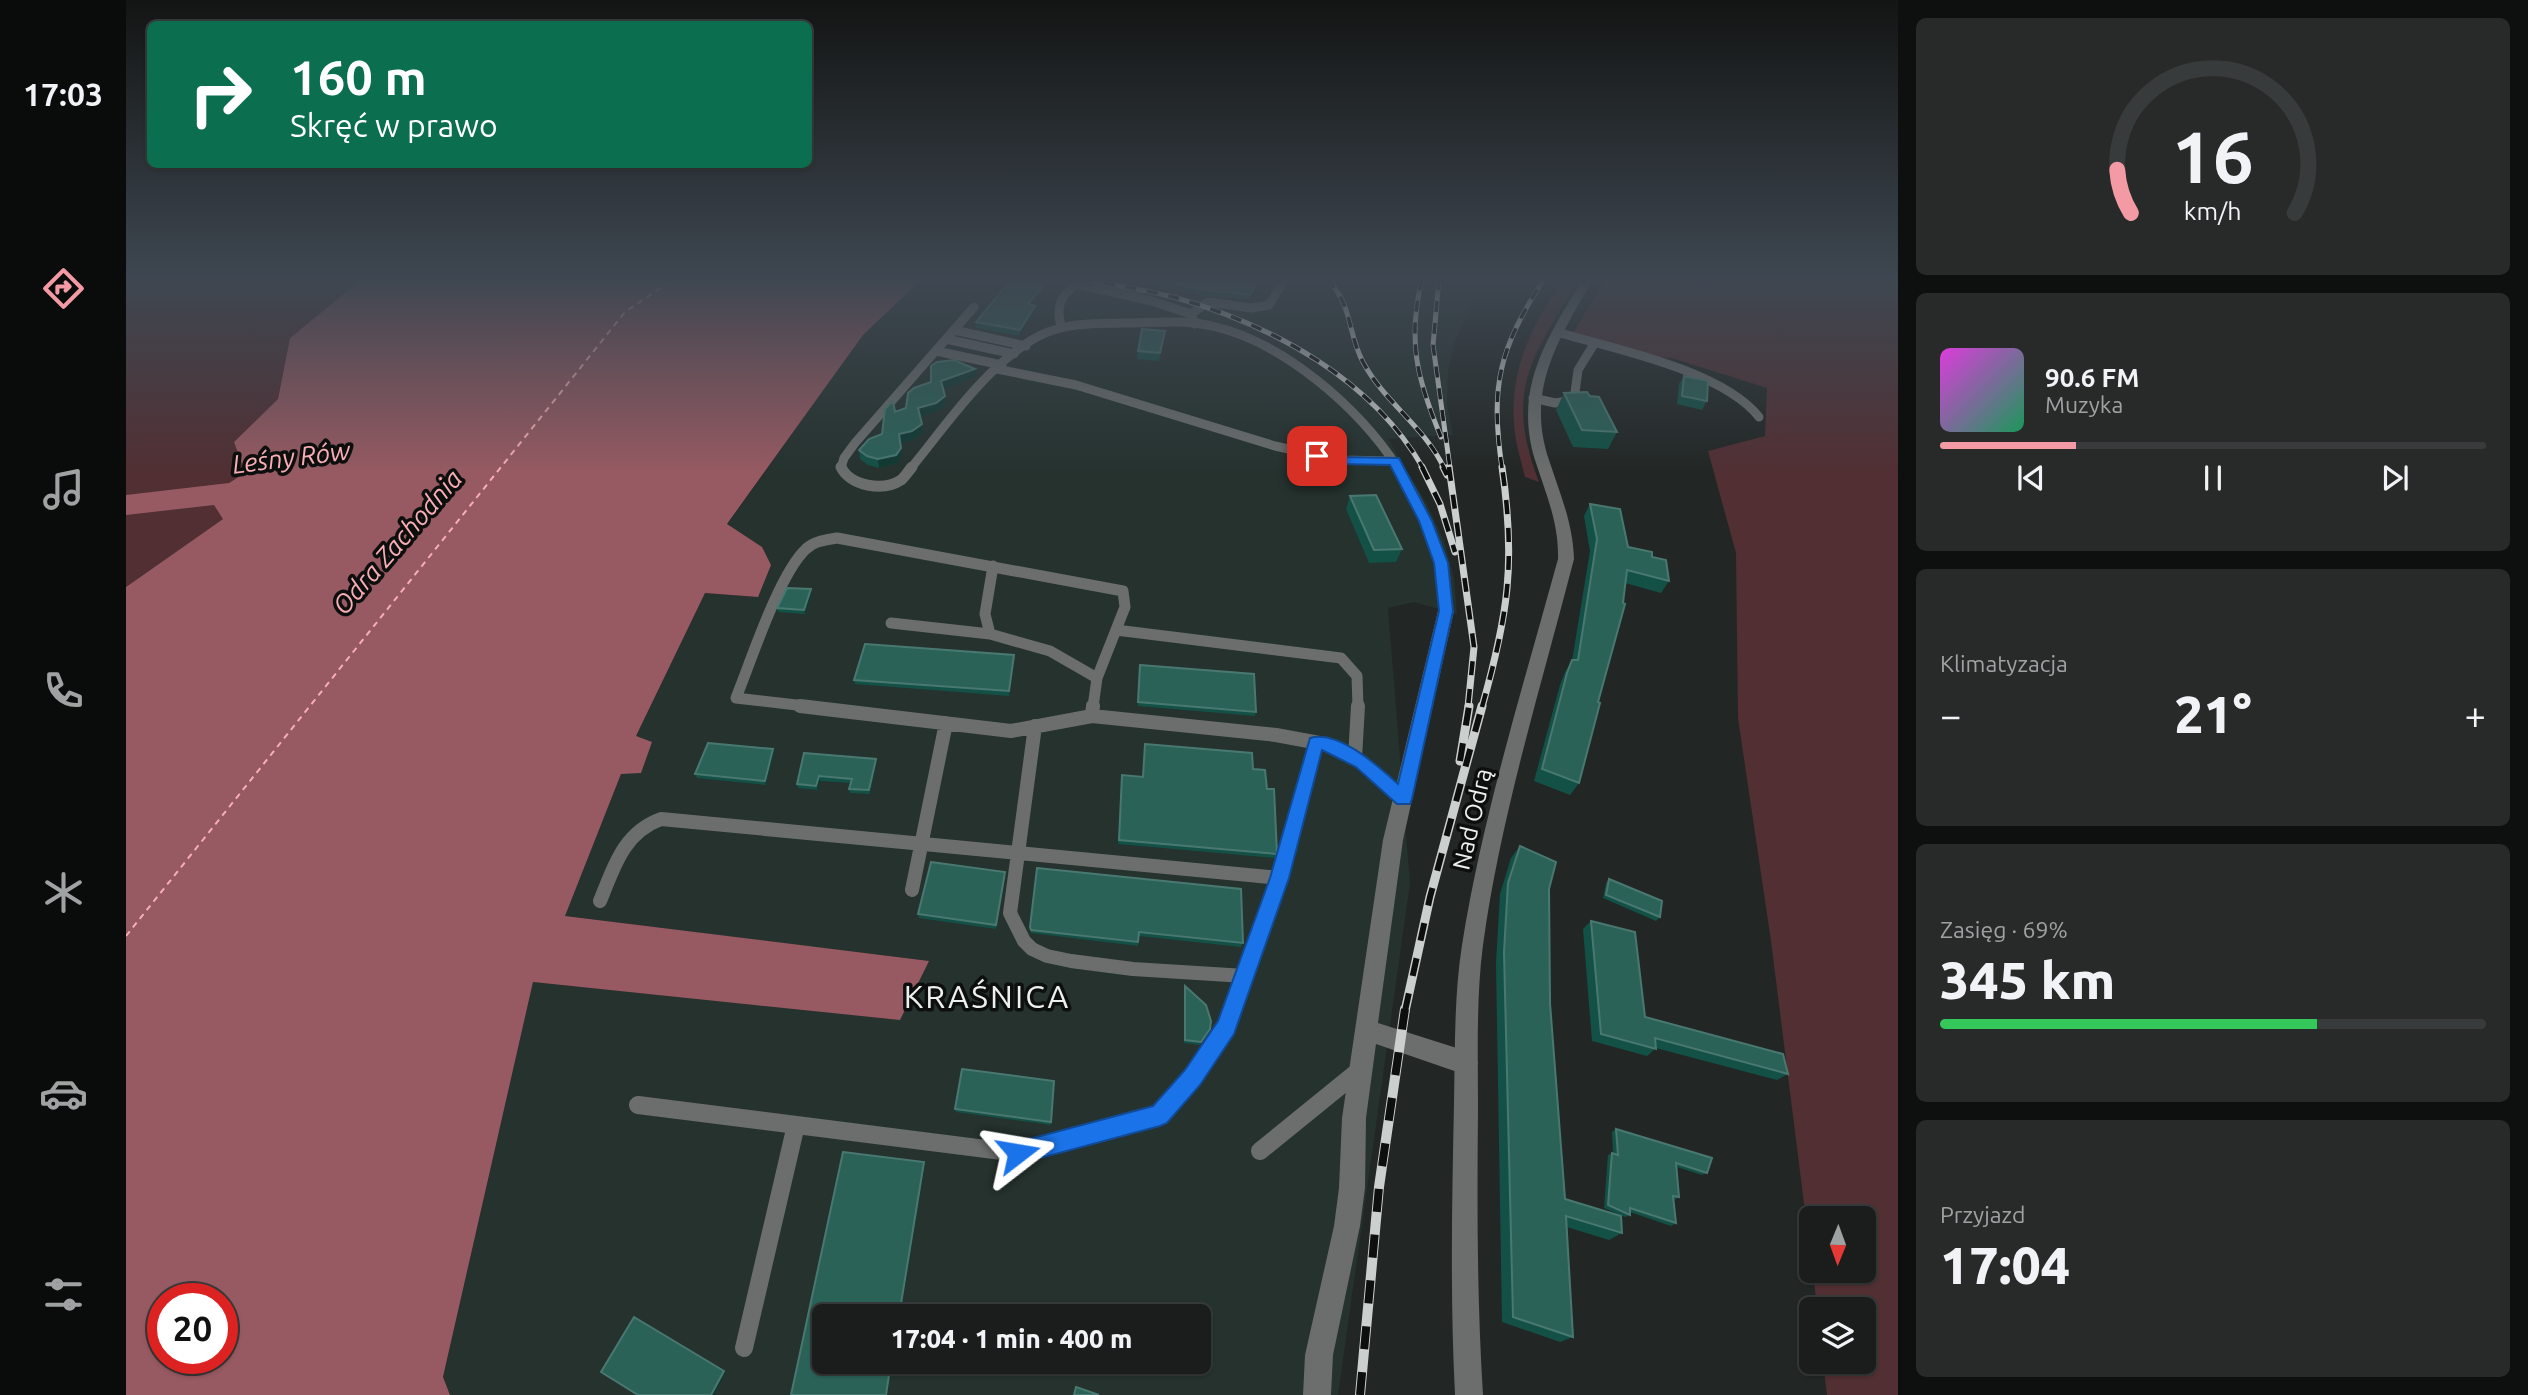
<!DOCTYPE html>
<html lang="pl">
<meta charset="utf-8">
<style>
body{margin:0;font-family:Ubuntu,sans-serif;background:#272a29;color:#f1f3f6;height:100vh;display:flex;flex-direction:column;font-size:26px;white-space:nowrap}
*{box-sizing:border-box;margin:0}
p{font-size:23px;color:#9fa2a3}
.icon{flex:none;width:38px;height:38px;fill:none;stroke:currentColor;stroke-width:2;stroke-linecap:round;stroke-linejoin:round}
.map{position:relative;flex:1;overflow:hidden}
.sheet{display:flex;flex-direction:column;gap:18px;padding:18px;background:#0e100f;width:630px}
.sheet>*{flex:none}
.banner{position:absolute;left:21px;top:21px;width:665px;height:147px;border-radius:10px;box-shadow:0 2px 5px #0004,0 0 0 2px #383b3b;background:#0b6e4f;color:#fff;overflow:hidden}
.needle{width:46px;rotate:181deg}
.tools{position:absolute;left:1673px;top:1206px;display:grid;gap:14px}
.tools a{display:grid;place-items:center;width:77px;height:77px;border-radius:10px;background:#1a1d1c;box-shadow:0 2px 5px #0004,0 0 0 2px #383b3b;font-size:35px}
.speed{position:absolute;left:21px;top:1283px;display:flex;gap:14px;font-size:35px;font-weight:700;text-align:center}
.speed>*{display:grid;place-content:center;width:91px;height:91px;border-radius:50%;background:#1a1d1c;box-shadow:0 2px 5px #0004,0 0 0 2px #383b3b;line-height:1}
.speed .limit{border:10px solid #d22;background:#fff;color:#111}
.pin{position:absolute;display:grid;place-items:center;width:60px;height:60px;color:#fff;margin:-30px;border-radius:14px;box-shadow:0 4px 10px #0006}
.me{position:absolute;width:77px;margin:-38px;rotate:76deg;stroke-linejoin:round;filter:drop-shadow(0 0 5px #0008)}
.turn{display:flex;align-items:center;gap:24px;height:147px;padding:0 28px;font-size:32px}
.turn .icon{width:91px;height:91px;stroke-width:2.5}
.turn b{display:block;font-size:49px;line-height:60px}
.big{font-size:52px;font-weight:800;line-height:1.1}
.sheet .tile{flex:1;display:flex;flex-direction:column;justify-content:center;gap:10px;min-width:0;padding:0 24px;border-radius:10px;background:#272a29}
.sheet .dial{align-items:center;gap:0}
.dial svg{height:182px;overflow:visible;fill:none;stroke:#383b3b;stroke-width:7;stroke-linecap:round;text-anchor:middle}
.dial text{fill:#f1f3f6;stroke:none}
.song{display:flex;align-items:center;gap:21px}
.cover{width:84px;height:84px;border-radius:10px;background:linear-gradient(135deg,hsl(300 70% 55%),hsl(150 70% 35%))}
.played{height:7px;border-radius:4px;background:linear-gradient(90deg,#f49aa5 25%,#383b3b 25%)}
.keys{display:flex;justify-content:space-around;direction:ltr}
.heat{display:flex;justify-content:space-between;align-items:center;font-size:38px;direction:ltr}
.charge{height:10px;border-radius:5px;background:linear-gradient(90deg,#34c759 69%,#383b3b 0)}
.trip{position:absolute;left:686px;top:1304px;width:399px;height:70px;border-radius:10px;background:#1a1d1c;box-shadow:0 2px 5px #0004,0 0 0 2px #383b3b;font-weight:800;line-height:70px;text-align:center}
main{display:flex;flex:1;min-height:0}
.tabs{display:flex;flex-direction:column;width:126px;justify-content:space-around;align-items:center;background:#0a0c0b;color:#9fa2a3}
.tabs .icon{width:49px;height:49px}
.tabs .selected{color:#f49aa5}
.tabs b{font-size:32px;color:#f1f3f6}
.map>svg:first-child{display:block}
</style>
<main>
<nav class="tabs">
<b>17:03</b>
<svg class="icon selected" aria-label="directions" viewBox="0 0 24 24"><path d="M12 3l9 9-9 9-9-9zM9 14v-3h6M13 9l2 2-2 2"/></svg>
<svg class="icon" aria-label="music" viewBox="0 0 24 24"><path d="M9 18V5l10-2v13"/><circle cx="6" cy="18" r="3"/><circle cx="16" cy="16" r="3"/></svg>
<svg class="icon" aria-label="phone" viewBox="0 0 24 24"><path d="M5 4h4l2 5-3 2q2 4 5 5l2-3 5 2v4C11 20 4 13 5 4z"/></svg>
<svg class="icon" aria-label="climate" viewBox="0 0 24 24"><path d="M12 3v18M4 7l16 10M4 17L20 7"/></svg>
<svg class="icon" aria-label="car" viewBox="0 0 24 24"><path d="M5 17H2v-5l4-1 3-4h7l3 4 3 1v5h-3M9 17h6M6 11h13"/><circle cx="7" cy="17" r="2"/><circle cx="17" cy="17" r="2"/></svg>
<svg class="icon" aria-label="filters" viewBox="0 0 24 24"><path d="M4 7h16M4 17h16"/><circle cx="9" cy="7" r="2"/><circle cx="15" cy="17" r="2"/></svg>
</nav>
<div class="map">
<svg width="1772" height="1395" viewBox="0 0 1772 1395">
<rect width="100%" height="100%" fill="#222725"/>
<path fill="#25322e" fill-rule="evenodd" d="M796,279h547l4,9 -4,22 -14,32 -7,28 -1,34 6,31 -65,4 39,65 17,37 10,37 3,36 -43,-12 -26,6 22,275 -72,512h-888l-7,-17 90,-396 367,37 28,-58 -363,-45 71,-180 69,-143 53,4 -31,-72 136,-190zM698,1316h375v46h-375z"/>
<path fill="#512f33" d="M0,279h236l-72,59 -12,61 -44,43 11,31 -22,46 -97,68z
M1437,279h15c-45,79 -75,109 -39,203l-14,-5c-4,-17 -10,-35 -11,-53 -4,-56 18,-99 49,-145z
M1480,279h84l20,8 9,-8h179v1116h-71l-4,-33h41v-53h-47l-4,-38 51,-1v-52h-53v41l-40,-318 -33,-223 -2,-165 -28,-102 57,-15 2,-48 -95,-30 -31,-2 -68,-23z"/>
<path fill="#975a62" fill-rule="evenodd" d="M236,279h560l-59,56 -136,189 35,23 9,18 -13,32 -53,-4 -69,143 16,6 -11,31 -20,1 -56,142 364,45 -29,59 -367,-38 -90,395 7,18h-324v-808l97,-68 -9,-14 -88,10v-20l103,-12 16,-10 -11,-31 44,-43 12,-61zM96,1298v60h-59v-60z"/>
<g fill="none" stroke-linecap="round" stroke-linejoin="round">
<path stroke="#f9aeb6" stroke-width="2" stroke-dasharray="6 5" stroke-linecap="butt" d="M0,936l499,-624 49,-33"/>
<path stroke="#6b6e6d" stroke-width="9" d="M1065,314l17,-12 44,6 17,-3 16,-26
M935,326c-5,-19 -1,-31 16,-42l75,17 39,13 4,10
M828,330l72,16
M1431,332c57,17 165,38 202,85
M820,339l68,15
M810,351l66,14
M871,369l79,16 199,61 64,14 55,1
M1407,398l22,5 19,-3 4,-30 16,-26
M715,468l3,-10 11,-15 119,-136
M785,468c36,-44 70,-95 119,-127 30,-19 59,-17 92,-18 30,0 61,-4 90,3 72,16 147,82 186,142"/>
<path stroke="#6b6e6d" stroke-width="11" d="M715,467c9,19 42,25 60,13 4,-3 8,-10 11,-13
M1271,467c27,44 50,91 49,144
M765,623l99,11 60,17 47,27
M990,630l225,28 16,18 1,31
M864,634l-5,-20 8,-48
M688,707l-78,-9c15,-37 43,-124 70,-149 8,-8 20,-9 31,-11l286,53 2,16 -28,71 -4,29"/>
<path stroke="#6b6e6d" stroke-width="14" d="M674,706l211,25 81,-15
M966,716l184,19 54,10 32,17 42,37
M966,716l1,-10
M909,726l-25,187 14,28 8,8 15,7 24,5 62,8 112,7
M1229,758l3,-52
M786,890l34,-167
M474,901c14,-34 23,-68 61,-82l619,59
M1106,1011l48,-133 35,-135"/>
<path stroke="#6b6e6d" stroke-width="18" d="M512,1105l380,48 142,-38 32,-37 34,-51 7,-18
M1134,1151l101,-82
M618,1348l52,-223"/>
<path fill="#6b6e6d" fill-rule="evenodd" d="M1320,605l8,6 -51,229 -25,183 88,28 8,4 4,8 -4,8 -8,4 -90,-31 -10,74 -1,70 -5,38 -27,129 -2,40h-28l2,-40 29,-129 5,-38 3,-70 41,-278 55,-229z"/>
<path fill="#6b6e6d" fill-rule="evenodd" d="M1457,279h10c-34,60 -68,110 -44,181 11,34 24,63 25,99 -33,128 -73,255 -91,386 -7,54 -5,110 -5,164 -1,96 -1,191 5,286h-28c-5,-97 -3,-194 -1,-292 1,-52 0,-107 8,-158 21,-131 61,-258 96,-386 1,-36 -12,-65 -23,-99 -22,-72 12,-122 48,-181z"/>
<defs>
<path id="rail-far3" d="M956,279c32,6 64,11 95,19 96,28 195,81 246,170
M1201,279c26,26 20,53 36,83 21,40 62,65 81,106
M1296,279c-15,62 -5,100 19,158
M1313,279l-6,66 17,123
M1376,468c-12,-83 -3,-119 42,-189"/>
<path id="rail-far2" d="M1296,467l18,37 15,48
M1317,467l4,8
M1323,467l25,180 -6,60
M1356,707c26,-92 34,-144 20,-240"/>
<path id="rail-far1" d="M1334,761l9,-55
M1279,1011l25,-114 52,-191"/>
<path id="rail" d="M1234,1395l19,-208 26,-178"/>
</defs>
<use href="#rail-far3" stroke="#cbcfce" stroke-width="5"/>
<use href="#rail-far2" stroke="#cbcfce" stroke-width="7"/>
<use href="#rail-far1" stroke="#cbcfce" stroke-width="9"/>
<use href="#rail" stroke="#cbcfce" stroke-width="10"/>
<use href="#rail-far3" stroke="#0d0f0e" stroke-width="3.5" stroke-dasharray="11" stroke-linecap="butt"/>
<use href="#rail-far2" stroke="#0d0f0e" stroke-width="4.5" stroke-dasharray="14" stroke-linecap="butt"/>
<use href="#rail-far1" stroke="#0d0f0e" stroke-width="6" stroke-dasharray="18" stroke-linecap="butt"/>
<use href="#rail" stroke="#0d0f0e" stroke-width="8" stroke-dasharray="23" stroke-linecap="butt"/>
</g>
<path fill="#135146" d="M875,279h53l-22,26 3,1v6l-15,24 -44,-8v-6l29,-35 -5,-1v-5z
M998,279h137l-12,21 -44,-4z
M1037,339l-4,22 -22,-2 1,-8z
M849,369v8l-32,12 2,16 -9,7 -16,4 3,16 -10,8 -13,3 2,13 -5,7 -18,5 -11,-3 -8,-6 -1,-9 23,-16 13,-22 11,-4 25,-26z
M1558,376l23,25 -5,9 -25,-6 2,-20z
M1438,393l53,39 -9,17 -35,-2 -17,-37z
M1224,496l52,53 -6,13 -27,1 -23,-54z
M1464,504l38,43 24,10 17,24 -8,12 -36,-10 -46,200 -9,12 -36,-14 26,-96 5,-13 7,-11 18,-110 -6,-35z
M686,594l-7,20 -27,-2 -1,-4z
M888,660l-5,36 -154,-12 -1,-4z
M1013,669l117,43 -1,4 -117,-10z
M647,749l1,4 -8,32 -69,-7 -2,-4z
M678,753l72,10 -6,31 -20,-1 -1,-4 2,-6 -31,-2 -2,9 -20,-2 -1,-4z
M1127,769l14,20 10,65 -2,4 -157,-14 4,-69 21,2z
M1394,846l29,43 1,114 15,196 57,34 -13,7 -42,-13 6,110 -13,5 -58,-20 -6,-359 4,-69 11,-36z
M911,868l206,75 -2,4 -102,-11 -1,10 -107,-13 -1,-6z
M879,876l-9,53 -77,-11 -1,-4z
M1483,879l51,38 -4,4 -53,-23 3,-15z
M1465,921l54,96 143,57 -11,6 -121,-32 -9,8 -55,-15 -9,-112z
M1059,986l25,43 -10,16 -16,-2v-54z
M928,1081l-3,44 -95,-13 -1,-3z
M1490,1129l91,44 -5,2 -25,-8 2,30 -5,3 2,23 -5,3 -41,-14v3l-5,2 -21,-9 4,-53 4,-2h1l-1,-21z"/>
<path fill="#0f3931" d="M923,279h5l-26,31v-6z
M1133,279h2l-12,21 1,-5z
M909,306v6l-15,24v-6z
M849,369v8l-34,13v-9z
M819,396v9l-9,7 -17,5 -1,-9z
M796,424l1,8 -10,8 -14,3v-9z
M775,448l1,8 -5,7 -18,5 -1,-9z
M685,589l1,5 -7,20 -1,-4z
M647,749l1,4 -8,32 -1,-4z
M750,759v4l-6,31 -1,-4z
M693,776l1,5 -2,9 -2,-4z
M798,1162l1,2 -25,152h-1z
M765,1362h1l-5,33h-1z
M598,1371l2,1 -12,23h-3z"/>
<path fill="#2b6258" stroke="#497870" stroke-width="2" d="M875,279h48l-21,25 7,2 -15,24 -44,-8 33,-40 -9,-1z
M1027,279h106l-9,16 -44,-5z
M1016,329l23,2 -5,22 -22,-2z
M828,360l21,9 -34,12 4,15 -9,7 -18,5 4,16 -10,7 -13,3 2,14 -5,7 -18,4 -11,-3 -8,-6 10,-11 13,-5 3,-25 8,-8 2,11 11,-4 2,-15 6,-5 17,-6v-16l6,-4z
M1558,376l24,5 -1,20 -25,-5z
M1461,392l3,4 9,1 18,35 -35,-2 -18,-37z
M1250,495l26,54 -28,1 -24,-54z
M1464,504l30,5 8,38 24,5v5l14,3 3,21 -42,-11 -4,33 2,1 -27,98 2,1 -21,80 -37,-14 25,-96 5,-13h6l19,-121z
M661,588l24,1 -7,21 -27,-2z
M739,644l149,11 -5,36 -155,-11z
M1014,665l114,9 2,38 -118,-10z
M582,743l65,6 -8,32 -70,-7z
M1019,744l107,9 1,16 12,1 2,19h7l3,65 -158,-14 3,-65 21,2z
M678,753l72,6 -7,31 -20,-1 3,-10 -33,-3 -3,10 -19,-2z
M1394,846l36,16 -7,27 1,114 15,196 56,17 1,17 -56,-17 7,121 -60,-20 -9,-365 4,-69z
M805,862l74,10 -9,53 -78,-11z
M911,868l204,21 2,54 -104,-11 -1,10 -107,-12 -1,-3z
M1483,879l53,22 -2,16 -54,-22z
M1465,921l44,11 10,85 138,37 5,20 -133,-36 1,11 -55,-15z
M1059,986l21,19 5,16 -1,8 -9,13 -16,-2z
M836,1069l92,12 -3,41 -96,-13z
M1490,1129l96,29 -5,15 -31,-10 3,34 -6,-1 3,27 -46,-15v7l-22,-10 4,-52 6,2z
M717,1152l81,10 -25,154h-75v46h67l-5,33h-95z
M508,1317l90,54 -13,24h-73l-37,-23z
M950,1387l23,8h-25z"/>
<linearGradient id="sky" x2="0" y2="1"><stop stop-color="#131514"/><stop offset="0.59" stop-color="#3e4751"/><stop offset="1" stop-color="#3e4751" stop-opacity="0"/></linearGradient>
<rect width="1772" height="474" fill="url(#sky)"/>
<path fill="#1a73e8" stroke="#114b97" stroke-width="2" d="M1191,452l22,5 60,1 33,63 16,42 5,48 -41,188 -2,5h-13l-41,-37 -34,-17 -33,128 -55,156 -34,51 -33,38 -7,3 -142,38 -8,-3 -4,-8 4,-8 8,-3 135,-36 32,-36 33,-49 52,-143 40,-140c28,-9 69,29 88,46l41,-173 -5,-48 -15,-42 -29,-56 -51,-1 -26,-6v-5z"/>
<g text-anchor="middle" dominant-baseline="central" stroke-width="7" stroke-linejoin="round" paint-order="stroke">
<g font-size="24" fill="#ecf0ef" stroke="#0d0f0e">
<text transform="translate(1346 819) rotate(-77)">Nad Odrą</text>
</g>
<g font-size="26" font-style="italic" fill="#f9aeb6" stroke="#0d0f0e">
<text transform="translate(165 457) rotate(-7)">Leśny Rów</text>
<text transform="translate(271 542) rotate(-49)">Odra Zachodnia</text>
</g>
<g font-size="32" letter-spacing="2" fill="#ecf0ef" stroke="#0d0f0e">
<text x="861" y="996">KRAŚNICA</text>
</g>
</g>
</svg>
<div class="tools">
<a><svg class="needle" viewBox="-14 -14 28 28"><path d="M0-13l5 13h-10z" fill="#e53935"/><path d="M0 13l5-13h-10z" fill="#9fa2a3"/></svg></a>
<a><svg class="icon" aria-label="layers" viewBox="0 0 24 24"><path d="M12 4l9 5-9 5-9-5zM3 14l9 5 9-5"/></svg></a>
</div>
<div class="speed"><div class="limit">20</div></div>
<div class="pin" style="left:1191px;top:456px;background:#d93025"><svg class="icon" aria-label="arrive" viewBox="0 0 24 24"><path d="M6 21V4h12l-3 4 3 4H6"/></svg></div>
<svg class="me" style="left:892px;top:1153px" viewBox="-20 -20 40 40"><path d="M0-17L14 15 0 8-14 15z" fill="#1a73e8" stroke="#fff" stroke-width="4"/></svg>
<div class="trip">17:04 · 1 min · 400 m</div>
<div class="banner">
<div class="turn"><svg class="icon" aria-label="right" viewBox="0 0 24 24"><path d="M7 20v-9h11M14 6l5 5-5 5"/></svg><div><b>160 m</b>Skręć w prawo</div></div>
</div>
</div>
<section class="sheet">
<div class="tile dial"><svg viewBox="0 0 100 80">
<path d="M14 69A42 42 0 1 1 86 69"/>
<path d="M14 69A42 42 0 0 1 8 50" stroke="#f49aa5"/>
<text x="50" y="56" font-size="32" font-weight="700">16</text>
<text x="50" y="72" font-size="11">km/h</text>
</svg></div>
<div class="tile">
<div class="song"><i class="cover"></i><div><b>90.6 FM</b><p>Muzyka</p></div></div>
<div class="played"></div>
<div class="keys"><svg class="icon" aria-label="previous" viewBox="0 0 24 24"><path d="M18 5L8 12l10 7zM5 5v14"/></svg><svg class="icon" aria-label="pause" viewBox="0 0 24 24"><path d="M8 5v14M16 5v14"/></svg><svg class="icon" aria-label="next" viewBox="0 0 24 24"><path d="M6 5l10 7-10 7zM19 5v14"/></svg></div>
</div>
<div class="tile"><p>Klimatyzacja</p>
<div class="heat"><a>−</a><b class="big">21°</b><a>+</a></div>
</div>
<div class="tile"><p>Zasięg · 69%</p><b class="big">345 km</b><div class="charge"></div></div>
<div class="tile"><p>Przyjazd</p><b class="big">17:04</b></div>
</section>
</main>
